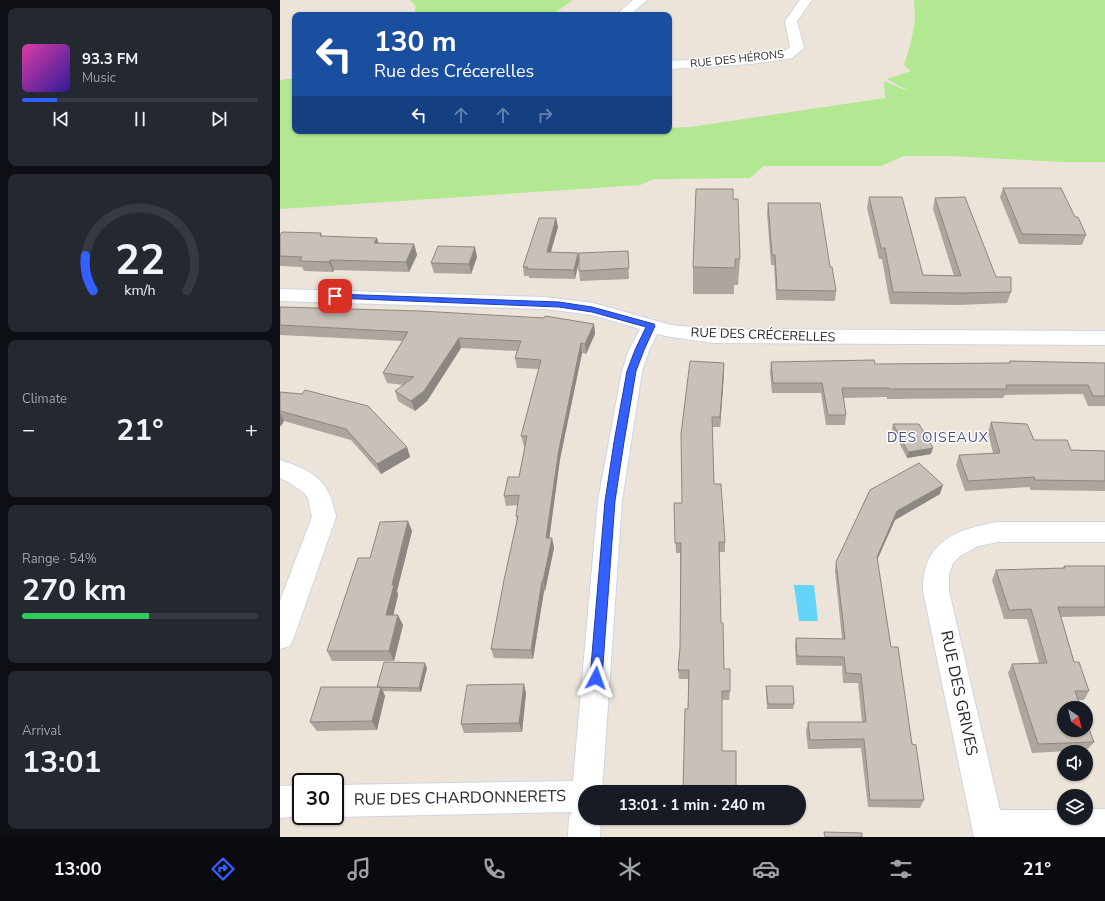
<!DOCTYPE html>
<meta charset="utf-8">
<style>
body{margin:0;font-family:"Nunito Sans",sans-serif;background:#242831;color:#f1f3f6;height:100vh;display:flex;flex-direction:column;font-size:15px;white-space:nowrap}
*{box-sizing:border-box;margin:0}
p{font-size:13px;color:#9ea1a6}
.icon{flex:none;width:22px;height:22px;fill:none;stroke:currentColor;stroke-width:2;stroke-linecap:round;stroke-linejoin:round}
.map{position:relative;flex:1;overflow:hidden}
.side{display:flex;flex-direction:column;gap:8px;padding:8px;background:#0d0f14;width:280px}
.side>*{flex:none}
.banner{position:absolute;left:12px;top:12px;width:380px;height:122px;border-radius:8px;box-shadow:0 1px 3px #0004;background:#1a4fa0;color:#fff;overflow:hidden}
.needle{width:26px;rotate:145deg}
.controls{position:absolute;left:777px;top:701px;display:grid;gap:8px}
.controls a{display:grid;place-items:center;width:36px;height:36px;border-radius:50%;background:#171b24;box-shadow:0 1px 3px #0004;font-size:20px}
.speed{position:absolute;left:12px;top:773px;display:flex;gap:8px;font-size:20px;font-weight:700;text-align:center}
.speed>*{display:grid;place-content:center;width:52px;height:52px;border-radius:50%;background:#171b24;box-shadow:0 1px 3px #0004;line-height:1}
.speed .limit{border:2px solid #111;border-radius:6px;background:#fff;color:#111}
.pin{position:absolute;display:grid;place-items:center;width:34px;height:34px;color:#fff;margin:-17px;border-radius:8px;box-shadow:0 2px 6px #0006}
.me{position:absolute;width:44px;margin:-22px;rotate:4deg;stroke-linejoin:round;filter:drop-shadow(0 0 3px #0008)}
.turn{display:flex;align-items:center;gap:14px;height:84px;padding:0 16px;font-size:18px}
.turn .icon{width:52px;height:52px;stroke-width:2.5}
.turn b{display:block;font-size:28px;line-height:34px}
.lanes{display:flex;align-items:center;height:38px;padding:0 16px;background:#0003;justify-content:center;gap:20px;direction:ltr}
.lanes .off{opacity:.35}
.big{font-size:30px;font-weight:700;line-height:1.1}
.side .tile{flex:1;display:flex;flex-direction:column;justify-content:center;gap:6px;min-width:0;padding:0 14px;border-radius:8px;background:#242831}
.side .dial{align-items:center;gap:0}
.dial svg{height:104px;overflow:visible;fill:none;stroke:#363941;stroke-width:7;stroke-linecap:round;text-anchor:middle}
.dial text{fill:#f1f3f6;stroke:none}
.song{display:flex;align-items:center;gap:12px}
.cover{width:48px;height:48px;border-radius:6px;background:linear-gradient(135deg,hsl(320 70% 55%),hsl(250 70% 35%))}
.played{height:4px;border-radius:2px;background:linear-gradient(90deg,#3460ff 15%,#363941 15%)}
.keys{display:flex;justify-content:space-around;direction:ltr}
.heat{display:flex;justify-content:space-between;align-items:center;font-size:22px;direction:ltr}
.charge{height:6px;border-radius:3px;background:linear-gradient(90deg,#34c759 54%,#363941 0)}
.trip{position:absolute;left:298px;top:785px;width:228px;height:40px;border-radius:20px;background:#171b24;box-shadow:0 1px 3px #0004;font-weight:700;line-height:40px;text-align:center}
.dock{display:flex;height:64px;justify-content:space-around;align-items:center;background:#090b0e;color:#9ea1a6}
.dock .icon{width:28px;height:28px}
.dock .active{color:#3460ff}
.dock b{font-size:18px;color:#f1f3f6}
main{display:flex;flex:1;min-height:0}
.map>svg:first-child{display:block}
</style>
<main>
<section class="side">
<div class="tile">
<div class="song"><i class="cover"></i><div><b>93.3 FM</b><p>Music</p></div></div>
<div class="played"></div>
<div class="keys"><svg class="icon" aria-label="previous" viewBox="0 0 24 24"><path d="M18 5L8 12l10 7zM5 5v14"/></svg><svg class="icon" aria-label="pause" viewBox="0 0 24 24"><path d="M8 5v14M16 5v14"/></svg><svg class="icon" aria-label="next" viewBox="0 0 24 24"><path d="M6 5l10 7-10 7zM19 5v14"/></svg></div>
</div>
<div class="tile dial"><svg viewBox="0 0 100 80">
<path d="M14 69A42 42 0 1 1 86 69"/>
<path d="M14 69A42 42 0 0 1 8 42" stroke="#3460ff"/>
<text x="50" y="56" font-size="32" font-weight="700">22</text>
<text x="50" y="72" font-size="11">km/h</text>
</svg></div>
<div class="tile"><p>Climate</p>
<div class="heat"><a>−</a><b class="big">21°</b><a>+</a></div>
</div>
<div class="tile"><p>Range · 54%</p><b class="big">270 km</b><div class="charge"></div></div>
<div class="tile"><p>Arrival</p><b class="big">13:01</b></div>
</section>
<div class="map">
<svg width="825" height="837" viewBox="0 0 825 837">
<rect width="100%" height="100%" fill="#ede4d9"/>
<path fill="#b1e891" d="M130,0h163l-21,15h-138l2,-9z
M634,0h191v162h-44l-109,-6h-48l-23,10h-117l-14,12 -96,1 -14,6 -360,24v-129l15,-2v53h374v-3l21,-1 195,-29 -1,-17 28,12 -25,-14 24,-8 -7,-6 6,-19 5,-24z"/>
<path fill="#63d5f8" d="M514,585h20l4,36h-19z"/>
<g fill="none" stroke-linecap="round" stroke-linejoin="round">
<defs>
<path id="street" d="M353,0h14l-17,15h-14z
M520,0h12l-15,21 7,27 -12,10 -5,1 -36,5 -82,5v-8l82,-5 32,-4 7,-5 -5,-26z
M0,289l265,8 48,6 78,22 43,4 391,2v14l-391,-2 -43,-6 -14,-3 -8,16 -7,21 -20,130 -20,291h-17v26h16l-1,19h-32l1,-19 3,-6 -237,5 -1,-1h1v-31l238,-4 25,-280 24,-130 7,-21 11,-21 -48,-14 -47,-6 -265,-8z
M0,460c34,11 49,20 56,57l-42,120 -4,9 -10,3v-48l32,-84 -4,-19 -5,-6 -13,-9 -10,-5z
M718,522h107v20h-107l-20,4 -18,10 -7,7 -4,12v16l51,219h64v8h22v-9h19v28h-131l-51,-246c-1,-49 33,-62 75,-69z
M21,785v31h1l-22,2v-32z"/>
</defs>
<use href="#street" stroke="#cfd3e4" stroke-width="2"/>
<use href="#street" fill="#fff" fill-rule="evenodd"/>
</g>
<path fill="#aca69f" d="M723,188l72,29 11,18 -4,10 -63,-1 -19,-47z
M589,197l54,78 31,1 -21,-67 2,-11 61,79 15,15 -4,11 -48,2 -69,-1 -8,-45h-3l-12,-51z
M453,199l7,60 -2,26h-4v9h-41v-27z
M488,203l62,64 6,24 -1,10 -59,-1 -2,-35h-3l-4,-52z
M276,218l2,9 -7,25 27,1 1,8 -4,18 -46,-1v-2h-5l-1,-9z
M41,233l1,3 57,8h35l3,11 -8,17 -75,-2 -1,2 -29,-1 -2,-4 -22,-1v-31z
M348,251l1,28 -49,2 -1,-10z
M197,257l-6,17 -37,-1 -3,-10z
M0,307l314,17 1,10 -9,20 -4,-1 -22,106 -11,79h3l2,10 -9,43h-1l-11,68 -39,-1 -3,-9 26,-128 -1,-5 2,-11 -12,1 -2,-10 15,-19 6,-31h-1l-3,-10 18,-67 -22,-1 -2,-10 2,-7 -56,-3 -34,53 -12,10 -17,-10 -3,-10 8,-6 -16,-2 -4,-10 19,-32 -122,-6z
M730,361l95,2v43h-17l-5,-12 -78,1 -2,3 -116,1v-2l-44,1 3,17 -1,10h-19l-5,-32h-49l-2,-21 1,-10 104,2 134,-1z
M444,374l-4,53h-8l2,57 11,58v10h-6l2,71 3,46 6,22 -1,9h-7v51l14,41 -48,-83v-30h-9l-1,-9 2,-22v-95h-4l-2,-50h8z
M0,392l127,55 3,10 -29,17 -30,-34 -67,-19 -3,5h-1z
M711,422l43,18 37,10 34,1v40l-75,-1v-3l-65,4 -9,-26 3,-10 34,-2 -5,-21z
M613,424l38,30 -24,4 -15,-29z
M590,490l70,4 -45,26 -18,40 14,87 33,153 -4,8 -52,-1 -7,-59 -53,1 -2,-18 2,-9h54l-4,-39h-15l-1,-17 -46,-1 -1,-18 1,-9 46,1 -7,-68 1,-9z
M128,521l4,10 -15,60 1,4 -5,20 10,10 -9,36h-62l-5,-10 43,-93z
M784,566h41v50l-44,1 13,45 15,29 -5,9h-6l16,42 -7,8 -55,3 -24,-80 4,-9 27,-1 -12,-44h-23l-12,-39 4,-10 66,-1z
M147,668l-6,24 -38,-1 2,5 -8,34 -60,1 -7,-9 67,-35z
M486,686l28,18 -1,5h-26l-1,-18z
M246,693l-4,39 -58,1 -3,-9z"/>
<path fill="#8c8782" d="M276,218l2,9 -10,34 -1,-9z
M97,238l3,10 -6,-5z
M134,244l3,11 -8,17 -3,-10z
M195,247l2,10 -6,17 -2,-10z
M298,253l1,8 -4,18 -1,-9z
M50,260l4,10 -1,2 -4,-10z
M314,324l1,10 -9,20 -1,-10z
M179,338l2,10 -34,53 -12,10 -4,-10z
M301,343l1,10 -22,106 -12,89 -2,-10 13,-89z
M444,363v11l-4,53v-10z
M0,412l4,9 -3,5 -1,-2z
M127,447l3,10 -29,17 -4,-10z
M653,448l-2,6 -24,4 1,-6z
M663,485l-3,9 -45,26 -21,47 3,-10 20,-46z
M128,521l4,10 -15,60 1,4 -7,30 -5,-10 6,-30z
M272,538l2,10 -9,43 -2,-10z
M262,581l2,10 -11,68 -2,-9z
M118,615l5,10 -9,36 -5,-10z
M145,663l2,5 -6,24 -2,-4z
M244,684l2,9 -4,39 -3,-9z
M101,687l4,9 -8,34 -5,-9z"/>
<path fill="#c8c1b9" stroke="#8c8782" d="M723,188h58l14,29h3l8,18 -64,-1z
M416,189h37v10h5l2,60h-5v9l-42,-1z
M589,197h33l21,78 38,1 -26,-78 30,-1 31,80h15v15l-49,1 -69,-1 -8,-44h-4z
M488,203h52l10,64h2l4,24 -59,-1 -2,-35h-3z
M259,218h17l-9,34 31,1 -4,17 -47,-1 1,-2h-5z
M2,232l39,1 -1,3 57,2 -3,5 40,1 -8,18 -76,-2 -1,2 -29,-1 2,-4 -22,-1v-21z
M158,246l37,1 -6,17 -38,-1z
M348,251l1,17 -50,3v-18z
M0,307l140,4 124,7 1,-2 49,8 -9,20 -4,-1 -22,106 -13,89h6l-9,43h-1l-11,69 -40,-1 13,-69 14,-64h-2l3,-21 -15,1 4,-19h11l8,-41h-6l20,-76 -26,-2 6,-17 -62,-3 -35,53 -13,10 -16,-10 19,-14 -31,-4 25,-41 -128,-7z
M594,360l1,4 135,-1v-2l95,2v33h-12l-5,-11h-82l1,4h-117l-1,-1h-47l4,27h-18l-6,-32h-49l-2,-21z
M410,361l34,2 -4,54h-8l2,67h7l4,58h-6l2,81h2l1,46h6v22h-8v60h14v41h-53l2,-83h3l1,-39h-11l2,-22 1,-105h-6l-1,-40h8l-1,-69z
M25,390l63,16 39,41 -30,17 -31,-35 -66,-18v-19l22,2z
M711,422l36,2 7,16h33l4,10 34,1v30l-70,-1 -1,-3 -66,4 -9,-26 41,-2z
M613,424h26l14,24 -25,4z
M639,463l24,22 -46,26 -20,46 14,90h7l14,97 4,1 8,55h-54l-6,-61 -54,1 -2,-18h58l-5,-48 -15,-1 -2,-16 -47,-1 -1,-18 49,1 -9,-77 34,-72z
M128,521l-16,64h2l-8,30h12l-9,36h-62l31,-93h12l10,-36z
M784,566h41v41h-47l16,55h5l10,29h-14l6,17h-17v22h22v-9l8,21 -56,2 -26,-80 35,-1 -16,-54 -22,1 -13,-40 69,-2z
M104,662l41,1 -6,25 -42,-1z
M244,684l-5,39 -58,1 6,-39z
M486,686h27l1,18h-26z
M41,687h60l-9,34 -62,1z
M544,832l38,1v4h-37z"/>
<path fill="#3460ff" stroke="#223ea6" d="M55,294l224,8 33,5 62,17 1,2 -11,24 -8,21 -12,71 -9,59 -13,177 -2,4 -4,2 -4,-2 -2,-4 15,-177 9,-59 13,-71 8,-21 11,-23 -54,-15 -33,-5 -226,-9 -2,-2z"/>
<g text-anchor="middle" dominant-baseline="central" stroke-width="3" stroke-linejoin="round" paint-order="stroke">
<g font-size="11" fill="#292929" stroke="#fff">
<text transform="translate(457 59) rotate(-6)">RUE DES HÉRONS</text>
</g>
<g font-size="13" fill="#292929" stroke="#fff">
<text transform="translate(483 335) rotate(2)">RUE DES CRÉCERELLES</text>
</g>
<g font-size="14" letter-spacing="1" fill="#46517d" stroke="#fff">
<text x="658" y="437">DES OISEAUX</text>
</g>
<g font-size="16" fill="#292929" stroke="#fff">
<text transform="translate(679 693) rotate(78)">RUE DES GRIVES</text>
<text transform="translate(180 798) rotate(-1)">RUE DES CHARDONNERETS</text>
</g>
</g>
</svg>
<div class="controls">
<a><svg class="needle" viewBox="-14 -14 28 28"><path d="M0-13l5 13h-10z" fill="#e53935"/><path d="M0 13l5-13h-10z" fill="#9ea1a6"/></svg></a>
<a><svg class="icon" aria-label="sound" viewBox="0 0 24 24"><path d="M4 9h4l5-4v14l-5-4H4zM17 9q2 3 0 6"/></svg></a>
<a><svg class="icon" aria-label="layers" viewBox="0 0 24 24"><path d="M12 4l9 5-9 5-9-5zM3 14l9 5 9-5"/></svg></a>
</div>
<div class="speed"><div class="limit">30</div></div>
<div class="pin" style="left:55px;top:296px;background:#d93025"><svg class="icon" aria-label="arrive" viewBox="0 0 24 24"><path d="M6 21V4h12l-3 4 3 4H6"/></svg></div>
<svg class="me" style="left:316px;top:678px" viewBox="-20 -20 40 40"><path d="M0-17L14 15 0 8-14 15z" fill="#3460ff" stroke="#fff" stroke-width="4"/></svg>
<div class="trip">13:01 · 1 min · 240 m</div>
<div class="banner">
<div class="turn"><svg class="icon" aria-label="left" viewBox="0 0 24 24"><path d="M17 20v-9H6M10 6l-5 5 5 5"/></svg><div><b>130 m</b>Rue des Crécerelles</div></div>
<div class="lanes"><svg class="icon" aria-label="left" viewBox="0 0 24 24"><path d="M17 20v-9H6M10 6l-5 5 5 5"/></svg><svg class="icon off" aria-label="ahead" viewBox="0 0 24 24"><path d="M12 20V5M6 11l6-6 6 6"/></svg><svg class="icon off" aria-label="ahead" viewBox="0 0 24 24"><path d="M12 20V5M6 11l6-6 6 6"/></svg><svg class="icon off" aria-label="right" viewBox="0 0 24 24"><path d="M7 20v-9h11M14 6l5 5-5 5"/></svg></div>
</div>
</div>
</main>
<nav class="dock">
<b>13:00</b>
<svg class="icon active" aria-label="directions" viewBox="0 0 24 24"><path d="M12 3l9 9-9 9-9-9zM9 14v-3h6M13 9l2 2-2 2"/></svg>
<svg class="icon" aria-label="music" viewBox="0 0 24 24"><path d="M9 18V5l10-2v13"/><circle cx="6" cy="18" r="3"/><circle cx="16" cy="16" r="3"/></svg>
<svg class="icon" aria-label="phone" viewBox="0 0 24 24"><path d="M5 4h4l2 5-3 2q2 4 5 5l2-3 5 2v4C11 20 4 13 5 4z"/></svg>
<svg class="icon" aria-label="climate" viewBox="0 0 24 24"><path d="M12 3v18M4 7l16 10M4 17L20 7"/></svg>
<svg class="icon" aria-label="car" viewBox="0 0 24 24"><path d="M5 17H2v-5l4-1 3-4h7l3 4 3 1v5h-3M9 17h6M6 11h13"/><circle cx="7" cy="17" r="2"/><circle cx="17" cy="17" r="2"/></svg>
<svg class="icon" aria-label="filters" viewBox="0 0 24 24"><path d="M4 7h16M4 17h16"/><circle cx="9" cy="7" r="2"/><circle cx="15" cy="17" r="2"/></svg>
<b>21°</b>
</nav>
